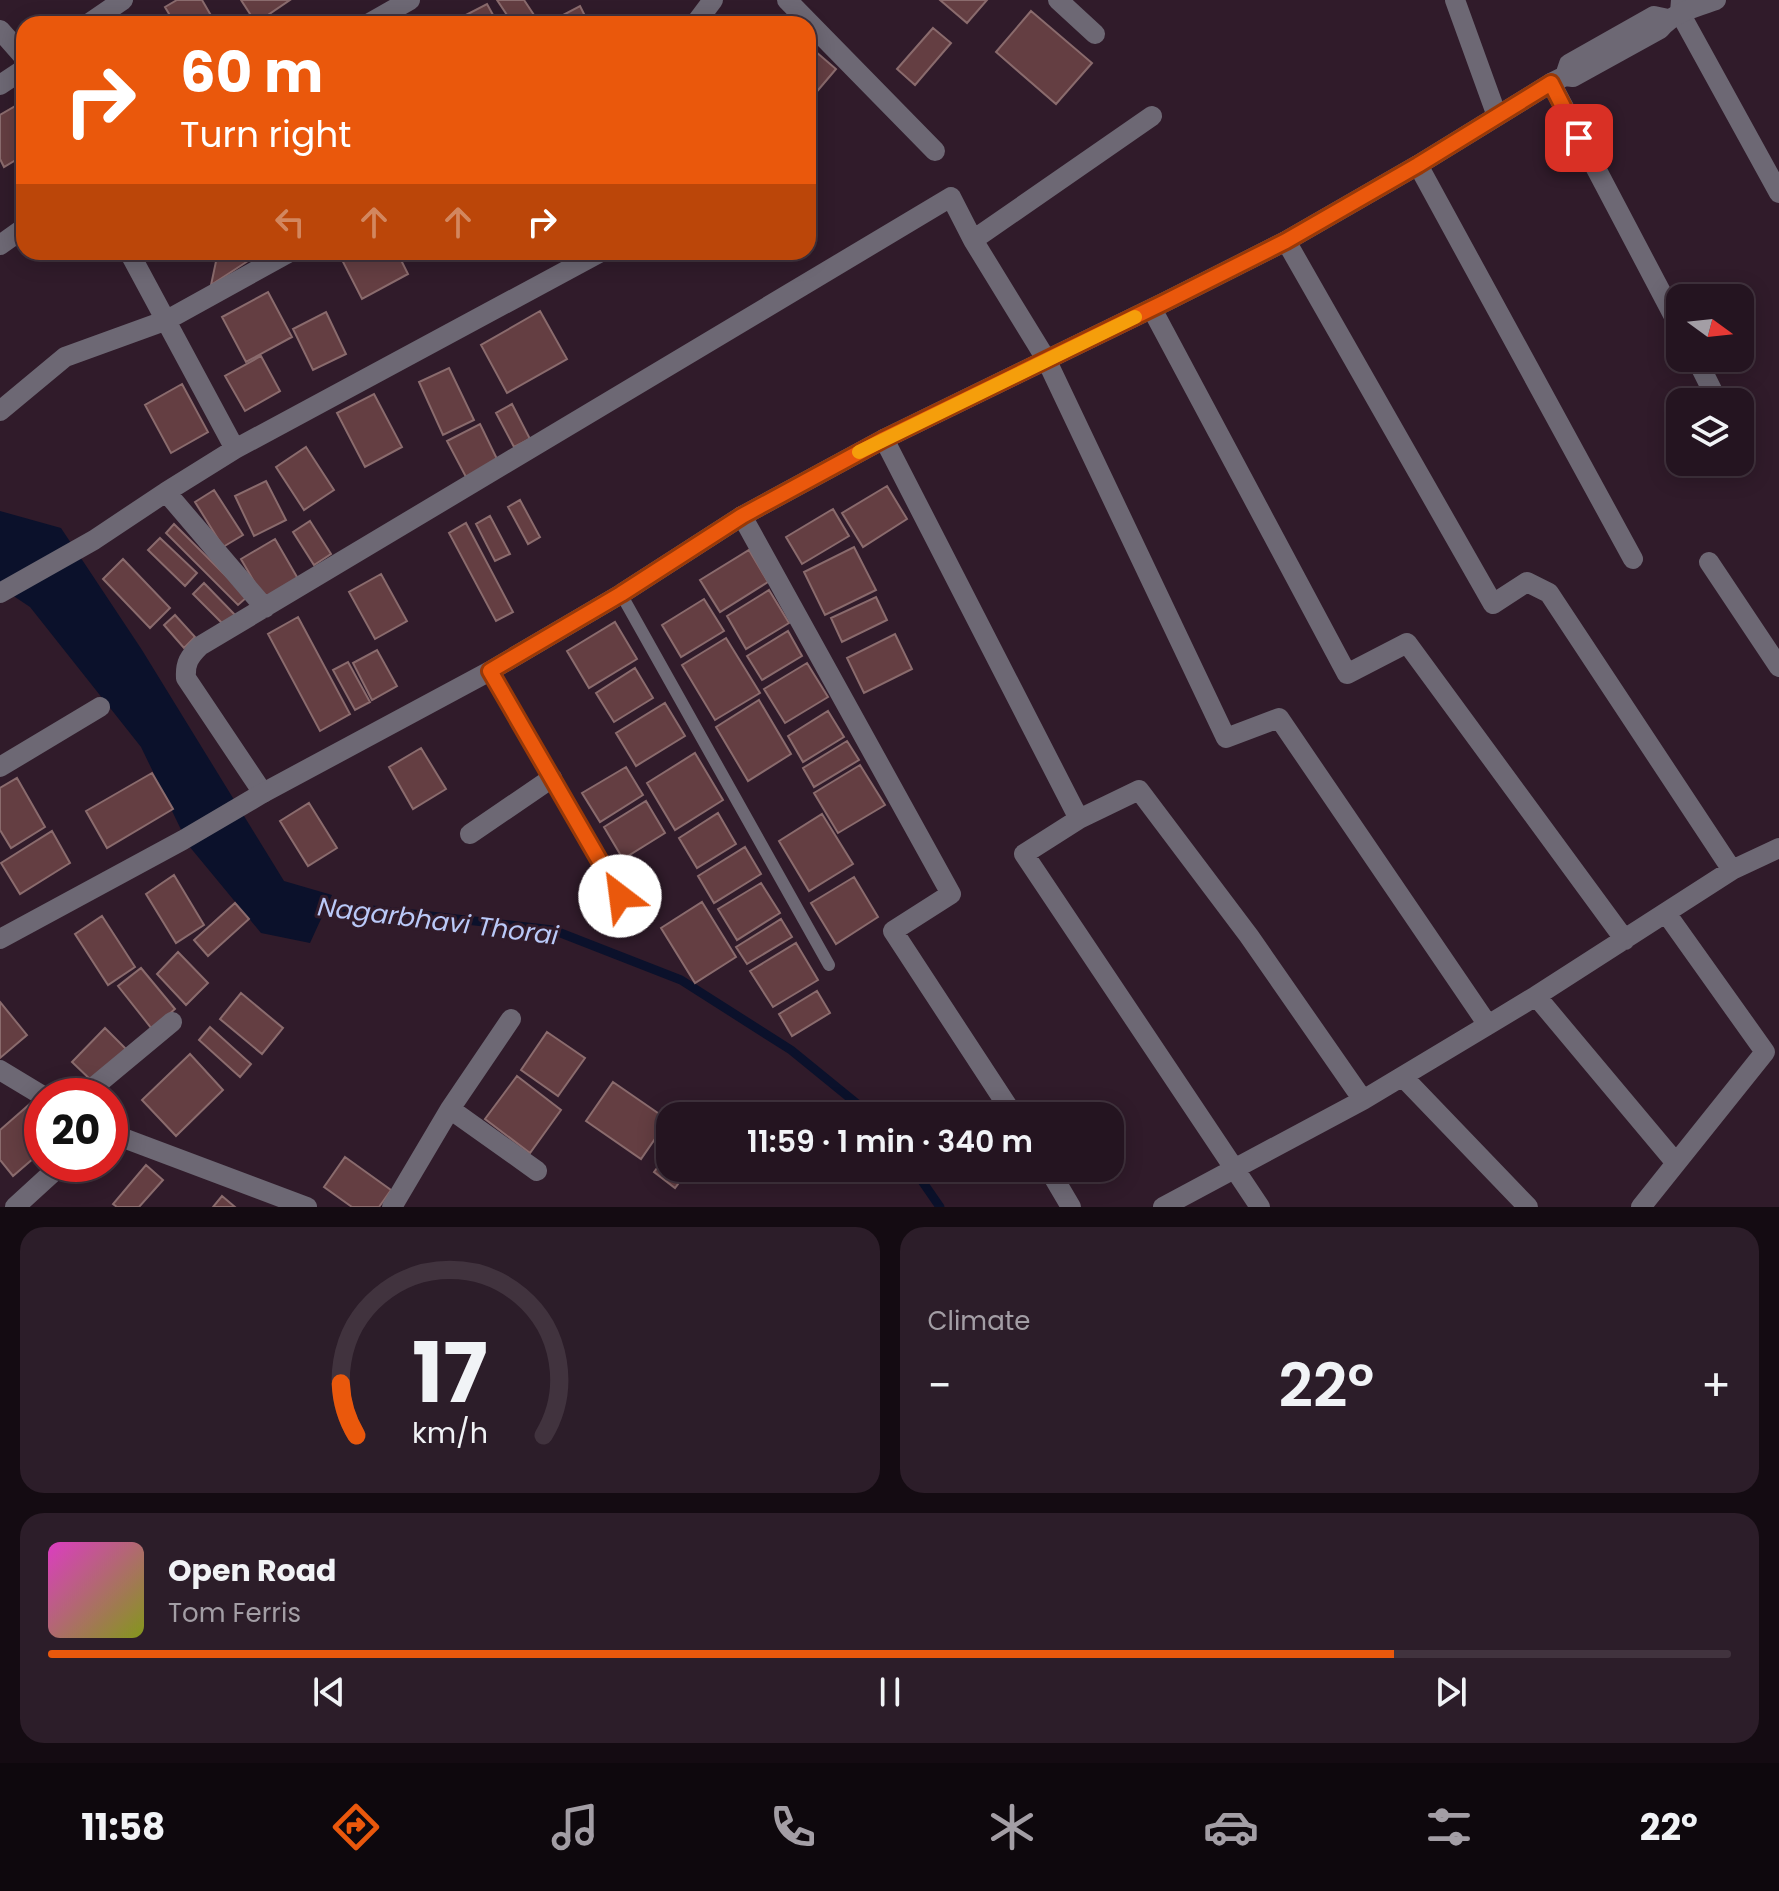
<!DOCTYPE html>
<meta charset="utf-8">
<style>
body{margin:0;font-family:Poppins,sans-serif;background:#2c1d29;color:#f1f3f6;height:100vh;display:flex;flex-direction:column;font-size:30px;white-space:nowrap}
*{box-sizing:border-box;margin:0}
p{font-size:26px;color:#a39ea5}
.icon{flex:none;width:44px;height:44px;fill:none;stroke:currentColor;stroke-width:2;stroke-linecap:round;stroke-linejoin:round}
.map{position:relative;height:1207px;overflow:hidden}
.side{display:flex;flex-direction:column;gap:20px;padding:20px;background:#140b12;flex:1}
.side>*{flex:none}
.top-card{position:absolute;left:16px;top:16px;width:800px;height:244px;border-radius:24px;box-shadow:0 4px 20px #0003,0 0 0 2px #41333e;background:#ea580c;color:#fff;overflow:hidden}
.needle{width:52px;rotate:105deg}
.controls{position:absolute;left:1666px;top:284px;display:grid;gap:16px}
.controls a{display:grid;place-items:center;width:88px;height:88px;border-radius:16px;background:#241420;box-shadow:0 4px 20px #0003,0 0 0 2px #41333e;font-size:40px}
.speed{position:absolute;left:24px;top:1078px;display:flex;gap:16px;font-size:40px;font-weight:700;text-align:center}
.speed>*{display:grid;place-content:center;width:104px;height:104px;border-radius:50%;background:#241420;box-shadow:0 4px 20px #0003,0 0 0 2px #41333e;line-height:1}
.speed .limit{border:12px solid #d22;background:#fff;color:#111}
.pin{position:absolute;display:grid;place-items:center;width:68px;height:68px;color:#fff;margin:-34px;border-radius:16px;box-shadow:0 4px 12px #0006}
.me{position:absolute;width:88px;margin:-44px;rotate:330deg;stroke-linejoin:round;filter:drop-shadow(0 0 6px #0008)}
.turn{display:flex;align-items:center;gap:28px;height:168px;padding:0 32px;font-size:36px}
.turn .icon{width:104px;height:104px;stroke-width:2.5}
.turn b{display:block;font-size:56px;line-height:68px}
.lanes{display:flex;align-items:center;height:76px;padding:0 32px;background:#0003;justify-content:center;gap:40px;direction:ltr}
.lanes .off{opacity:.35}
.big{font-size:60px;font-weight:600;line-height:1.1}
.side .card{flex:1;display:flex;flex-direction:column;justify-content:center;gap:12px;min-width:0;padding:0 28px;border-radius:24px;background:#2c1d29}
.side .dial{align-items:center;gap:0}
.dial svg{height:208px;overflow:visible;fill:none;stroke:#41333e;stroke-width:7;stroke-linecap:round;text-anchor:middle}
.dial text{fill:#f1f3f6;stroke:none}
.song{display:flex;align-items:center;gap:24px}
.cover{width:96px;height:96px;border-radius:12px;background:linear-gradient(135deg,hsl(310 70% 55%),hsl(70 70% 35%))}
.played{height:8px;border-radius:4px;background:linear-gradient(90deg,#ea580c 80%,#41333e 80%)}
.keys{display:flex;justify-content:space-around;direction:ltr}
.heat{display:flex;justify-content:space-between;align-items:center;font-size:44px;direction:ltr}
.side .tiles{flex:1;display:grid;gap:20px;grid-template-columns:1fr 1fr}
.card:last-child{grid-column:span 2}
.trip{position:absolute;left:656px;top:1102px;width:468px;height:80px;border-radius:24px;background:#241420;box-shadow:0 4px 20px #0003,0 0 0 2px #41333e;font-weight:600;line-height:80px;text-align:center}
.dock{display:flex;height:128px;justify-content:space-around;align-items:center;background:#0e080d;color:#a39ea5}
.dock .icon{width:56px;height:56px}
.dock .current{color:#ea580c}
.dock b{font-size:36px;color:#f1f3f6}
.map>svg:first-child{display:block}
</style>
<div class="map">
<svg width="1779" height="1207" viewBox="0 0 1779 1207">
<rect width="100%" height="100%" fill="#301b2a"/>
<path fill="#0b112b" d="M0,511l61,17 81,122 142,231 48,14 -22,48 -49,-10 -72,-87 -48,-99 -111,-140 -30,-20z"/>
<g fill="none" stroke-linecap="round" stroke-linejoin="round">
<path stroke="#0b112b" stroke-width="9" d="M318,905l86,8 149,17 128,50 110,70 81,66
M913,1168l27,39"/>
</g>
<path fill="#643e42" stroke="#8a6b6d" stroke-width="2" d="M177,0h25l14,24h-41l-10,-17z
M241,0h49l-34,23z
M497,0h27l16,24h-27z
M940,0h47l-20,23z
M487,4l11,20h-32l-4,-7z
M580,6l9,18h-43z
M1031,11l61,52 -36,41 -60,-52z
M933,28l18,15 -36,42 -18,-16z
M808,45l28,24 -28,33z
M24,101v54l-20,12 -4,-8v-44z
M218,252h29l4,7 -40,26z
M338,252h59l11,22 -46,25z
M268,292l24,45 -46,25 -24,-45z
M540,311l27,48 -60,34 -26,-48z
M326,312l20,42 -33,16 -20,-41z
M261,356l19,35 -35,20 -20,-35z
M449,368l25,52 -31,15 -24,-53z
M182,384l26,48 -37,21 -26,-48z
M374,394l28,53 -37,20 -28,-54z
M512,404l18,35 -16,8 -18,-34z
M480,424l18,37 -32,16 -19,-36z
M306,447l28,43 -30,20 -28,-43z
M266,481l20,39 -32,16 -19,-40z
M887,486l20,33 -44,28 -21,-34z
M214,490l29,45 -20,12 -28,-45z
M520,500l20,37 -12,7 -20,-37z
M833,509l16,27 -47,28 -16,-27z
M490,516l20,38 -15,7 -19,-37z
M310,521l21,33 -17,11 -21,-33z
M466,523l47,89 -17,9 -47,-88z
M174,524l73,73 -9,8 -72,-72z
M160,538l37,35 -12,13 -37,-36z
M275,539l26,45 -34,20 -26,-45z
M854,547l22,43 -51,25 -21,-43z
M749,550l19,32 -48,30 -20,-32z
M123,559l47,49 -20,20 -47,-49z
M381,574l26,47 -32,18 -26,-47z
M204,583l33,34 -11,10 -33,-33z
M769,590l20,33 -43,26 -19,-33z
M876,597l11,23 -45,22 -11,-24z
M704,599l20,32 -43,26 -19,-32z
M175,615l20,22 -11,11 -20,-23z
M298,617l52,97 -30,17 -52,-97z
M615,622l22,37 -48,29 -22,-37z
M788,631l14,25 -40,24 -15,-24z
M895,634l17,35 -48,24 -17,-35z
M726,638l34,55 -45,27 -33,-55z
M377,650l20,36 -25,14 -19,-37z
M348,662l22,40 -15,8 -22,-40z
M807,663l21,34 -43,26 -21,-34z
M635,668l18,30 -39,24 -18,-29z
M759,700l32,54 -43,27 -32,-54z
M665,703l20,33 -49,30 -20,-33z
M828,711l16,26 -41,25 -15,-26z
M847,741l12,19 -45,27 -11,-19z
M421,748l25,41 -33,20 -24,-42z
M695,753l28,47 -48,30 -28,-47z
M860,765l25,40 -47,28 -24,-40z
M626,767l17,28 -43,27 -18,-29z
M152,773l21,36 -66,39 -21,-37z
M17,778l28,49 -34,21 -11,-18v-42z
M646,801l19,32 -42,26 -19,-32z
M309,803l28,45 -29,18 -28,-45z
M718,813l18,31 -39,24 -18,-30z
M822,814l31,50 -44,27 -30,-50z
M52,831l18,32 -50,31 -19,-31z
M745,847l16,27 -47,29 -16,-27z
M174,875l30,50 -28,18 -30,-49z
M854,877l24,40 -42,27 -25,-41z
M761,883l19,30 -43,27 -19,-31z
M702,902l34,55 -41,26 -34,-55z
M235,903l14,16 -41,37 -14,-16z
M102,916l33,51 -27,18 -33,-51z
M781,919l11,18 -45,27 -11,-17z
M796,943l22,37 -45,27 -23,-36z
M178,952l30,31 -22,22 -29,-31z
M141,968l34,41 -23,20 -34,-43z
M817,991l13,22 -38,23 -13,-22z
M241,993l42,35 -21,26 -42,-35z
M0,1002l27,33 -27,23z
M210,1027l41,37 -11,13 -41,-37z
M105,1028l21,21 -32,34 -22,-21z
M547,1032l38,26 -27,38 -37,-26z
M190,1054l33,36 -47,46 -34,-36z
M517,1076l44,34 -31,43 -45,-34z
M613,1082l55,38 -27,39 -55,-38z
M31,1103l11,12v36l-29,25 -13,-16v-30z
M670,1151v17h20l-15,20 -21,-16z
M345,1157l46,33 -12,17h-27l-28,-20z
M146,1165l17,15 -24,27h-22l-4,-3z
M222,1196l13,11h-22z"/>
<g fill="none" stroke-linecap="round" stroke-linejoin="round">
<path stroke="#6d6874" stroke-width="12" d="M621,594l208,371
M490,671l144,249"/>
<path stroke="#6d6874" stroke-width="20" d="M787,0l148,151
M1058,0l37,34
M1455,0l42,116
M1681,0l-1,13 99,180
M88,24l35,-24
M368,24l42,-24
M695,24l18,-24
M0,30l24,27
M1551,83l129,245
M0,85l24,-16
M1418,165l215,394
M973,240l179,-124
M1286,241l207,363 34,-22 22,11 183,277
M0,245l24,-17
M129,252l106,197
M1152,309l195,365 60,-31 218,297
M1696,358l22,44
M0,411l65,-54 102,-37 123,-68
M884,439l195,380 -55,35 236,353
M166,492l99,116
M742,516l209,378 -58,37 121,185
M1709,562l70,105
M0,593l94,-53 72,-48 69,-43 366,-197
M0,767l100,-60
M263,793l-77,-115c-1,-15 3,-21 14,-32l751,-449 22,43 73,119 180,379 53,-20 209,307 48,-29 140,167
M1079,819l60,-29 110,146 114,164
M470,834l82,-56
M1536,996l196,-126 47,-22
M0,1070l43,26
M1403,1077l125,130
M83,1096l89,-74
M450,1109l87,62
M110,1133l197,74
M1048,1168l23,39
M15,1207l47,-43
M392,1207l58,-98 61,-90
M1163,1207l200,-107 125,-75
M1641,1207l124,-155 -99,-139"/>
<path stroke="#6d6874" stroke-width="20" d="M1565,76l4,-12 85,-48 14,3
M0,939l183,-99 80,-47 227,-122 131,-77 121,-78 142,-77 281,-137 121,-61 132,-76 133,-82 14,-7 8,1 87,-48c14,-17 36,-22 56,-29"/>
</g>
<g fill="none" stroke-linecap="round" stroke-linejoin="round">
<defs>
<path id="route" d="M620,896l-130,-225 131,-77 121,-78 142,-77 281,-137 121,-61 132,-76 133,-82 28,55"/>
</defs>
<use href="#route" stroke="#983908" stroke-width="20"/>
<use href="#route" stroke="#ea580c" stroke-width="14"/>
<path stroke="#f59e0b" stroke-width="14" d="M859,452l276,-135"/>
</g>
<g text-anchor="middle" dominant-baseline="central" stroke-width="6" stroke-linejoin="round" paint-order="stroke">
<g font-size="26" font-style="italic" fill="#bac9f8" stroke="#301b2a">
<text transform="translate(438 921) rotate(7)">Nagarbhavi Thorai</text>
</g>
</g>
</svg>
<div class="controls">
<a><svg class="needle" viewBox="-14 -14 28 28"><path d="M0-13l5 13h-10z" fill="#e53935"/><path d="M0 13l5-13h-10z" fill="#a39ea5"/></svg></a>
<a><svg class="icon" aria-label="layers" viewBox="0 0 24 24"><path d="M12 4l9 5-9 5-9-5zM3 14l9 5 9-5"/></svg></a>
</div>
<div class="speed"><div class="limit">20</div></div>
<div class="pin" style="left:1579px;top:138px;background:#d93025"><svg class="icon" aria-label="arrive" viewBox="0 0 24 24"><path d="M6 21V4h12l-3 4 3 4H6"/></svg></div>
<svg class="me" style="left:620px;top:896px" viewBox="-20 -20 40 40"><circle r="19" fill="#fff"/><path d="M0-13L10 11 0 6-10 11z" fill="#ea580c"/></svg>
<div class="trip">11:59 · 1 min · 340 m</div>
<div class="top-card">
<div class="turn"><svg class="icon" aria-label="right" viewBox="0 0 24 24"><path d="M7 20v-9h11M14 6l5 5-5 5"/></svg><div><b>60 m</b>Turn right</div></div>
<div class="lanes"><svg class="icon off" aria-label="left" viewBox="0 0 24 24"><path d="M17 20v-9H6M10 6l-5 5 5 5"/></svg><svg class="icon off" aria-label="ahead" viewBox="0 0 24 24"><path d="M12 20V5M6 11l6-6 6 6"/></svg><svg class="icon off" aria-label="ahead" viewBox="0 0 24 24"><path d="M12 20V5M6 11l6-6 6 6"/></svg><svg class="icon" aria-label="right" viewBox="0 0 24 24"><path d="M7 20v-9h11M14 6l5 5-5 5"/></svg></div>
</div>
</div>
<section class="side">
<div class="tiles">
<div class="card dial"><svg viewBox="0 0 100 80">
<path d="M14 69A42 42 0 1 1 86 69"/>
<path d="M14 69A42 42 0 0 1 8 49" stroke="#ea580c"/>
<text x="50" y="56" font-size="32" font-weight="700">17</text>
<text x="50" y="72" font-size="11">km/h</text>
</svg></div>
<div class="card"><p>Climate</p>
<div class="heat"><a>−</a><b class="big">22°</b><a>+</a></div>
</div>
<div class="card">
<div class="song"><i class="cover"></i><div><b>Open Road</b><p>Tom Ferris</p></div></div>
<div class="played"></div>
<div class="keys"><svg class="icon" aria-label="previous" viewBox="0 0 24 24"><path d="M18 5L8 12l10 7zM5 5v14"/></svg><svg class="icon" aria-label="pause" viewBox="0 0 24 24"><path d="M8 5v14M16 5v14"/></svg><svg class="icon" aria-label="next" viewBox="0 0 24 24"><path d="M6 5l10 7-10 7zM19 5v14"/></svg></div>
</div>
</div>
</section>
<nav class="dock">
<b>11:58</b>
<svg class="icon current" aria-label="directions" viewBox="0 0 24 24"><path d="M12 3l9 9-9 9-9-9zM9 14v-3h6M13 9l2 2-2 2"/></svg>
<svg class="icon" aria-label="music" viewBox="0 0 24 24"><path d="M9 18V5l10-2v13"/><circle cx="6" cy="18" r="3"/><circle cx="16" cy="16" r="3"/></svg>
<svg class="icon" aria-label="phone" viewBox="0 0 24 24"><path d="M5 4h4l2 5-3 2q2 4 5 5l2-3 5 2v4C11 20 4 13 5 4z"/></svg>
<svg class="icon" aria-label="climate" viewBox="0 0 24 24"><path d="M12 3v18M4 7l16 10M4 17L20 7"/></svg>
<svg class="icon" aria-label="car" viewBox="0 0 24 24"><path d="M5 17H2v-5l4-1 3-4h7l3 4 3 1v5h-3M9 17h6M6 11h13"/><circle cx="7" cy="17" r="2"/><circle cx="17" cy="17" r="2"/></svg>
<svg class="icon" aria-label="filters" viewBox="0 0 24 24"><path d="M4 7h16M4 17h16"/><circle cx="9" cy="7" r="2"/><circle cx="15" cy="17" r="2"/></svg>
<b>22°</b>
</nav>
